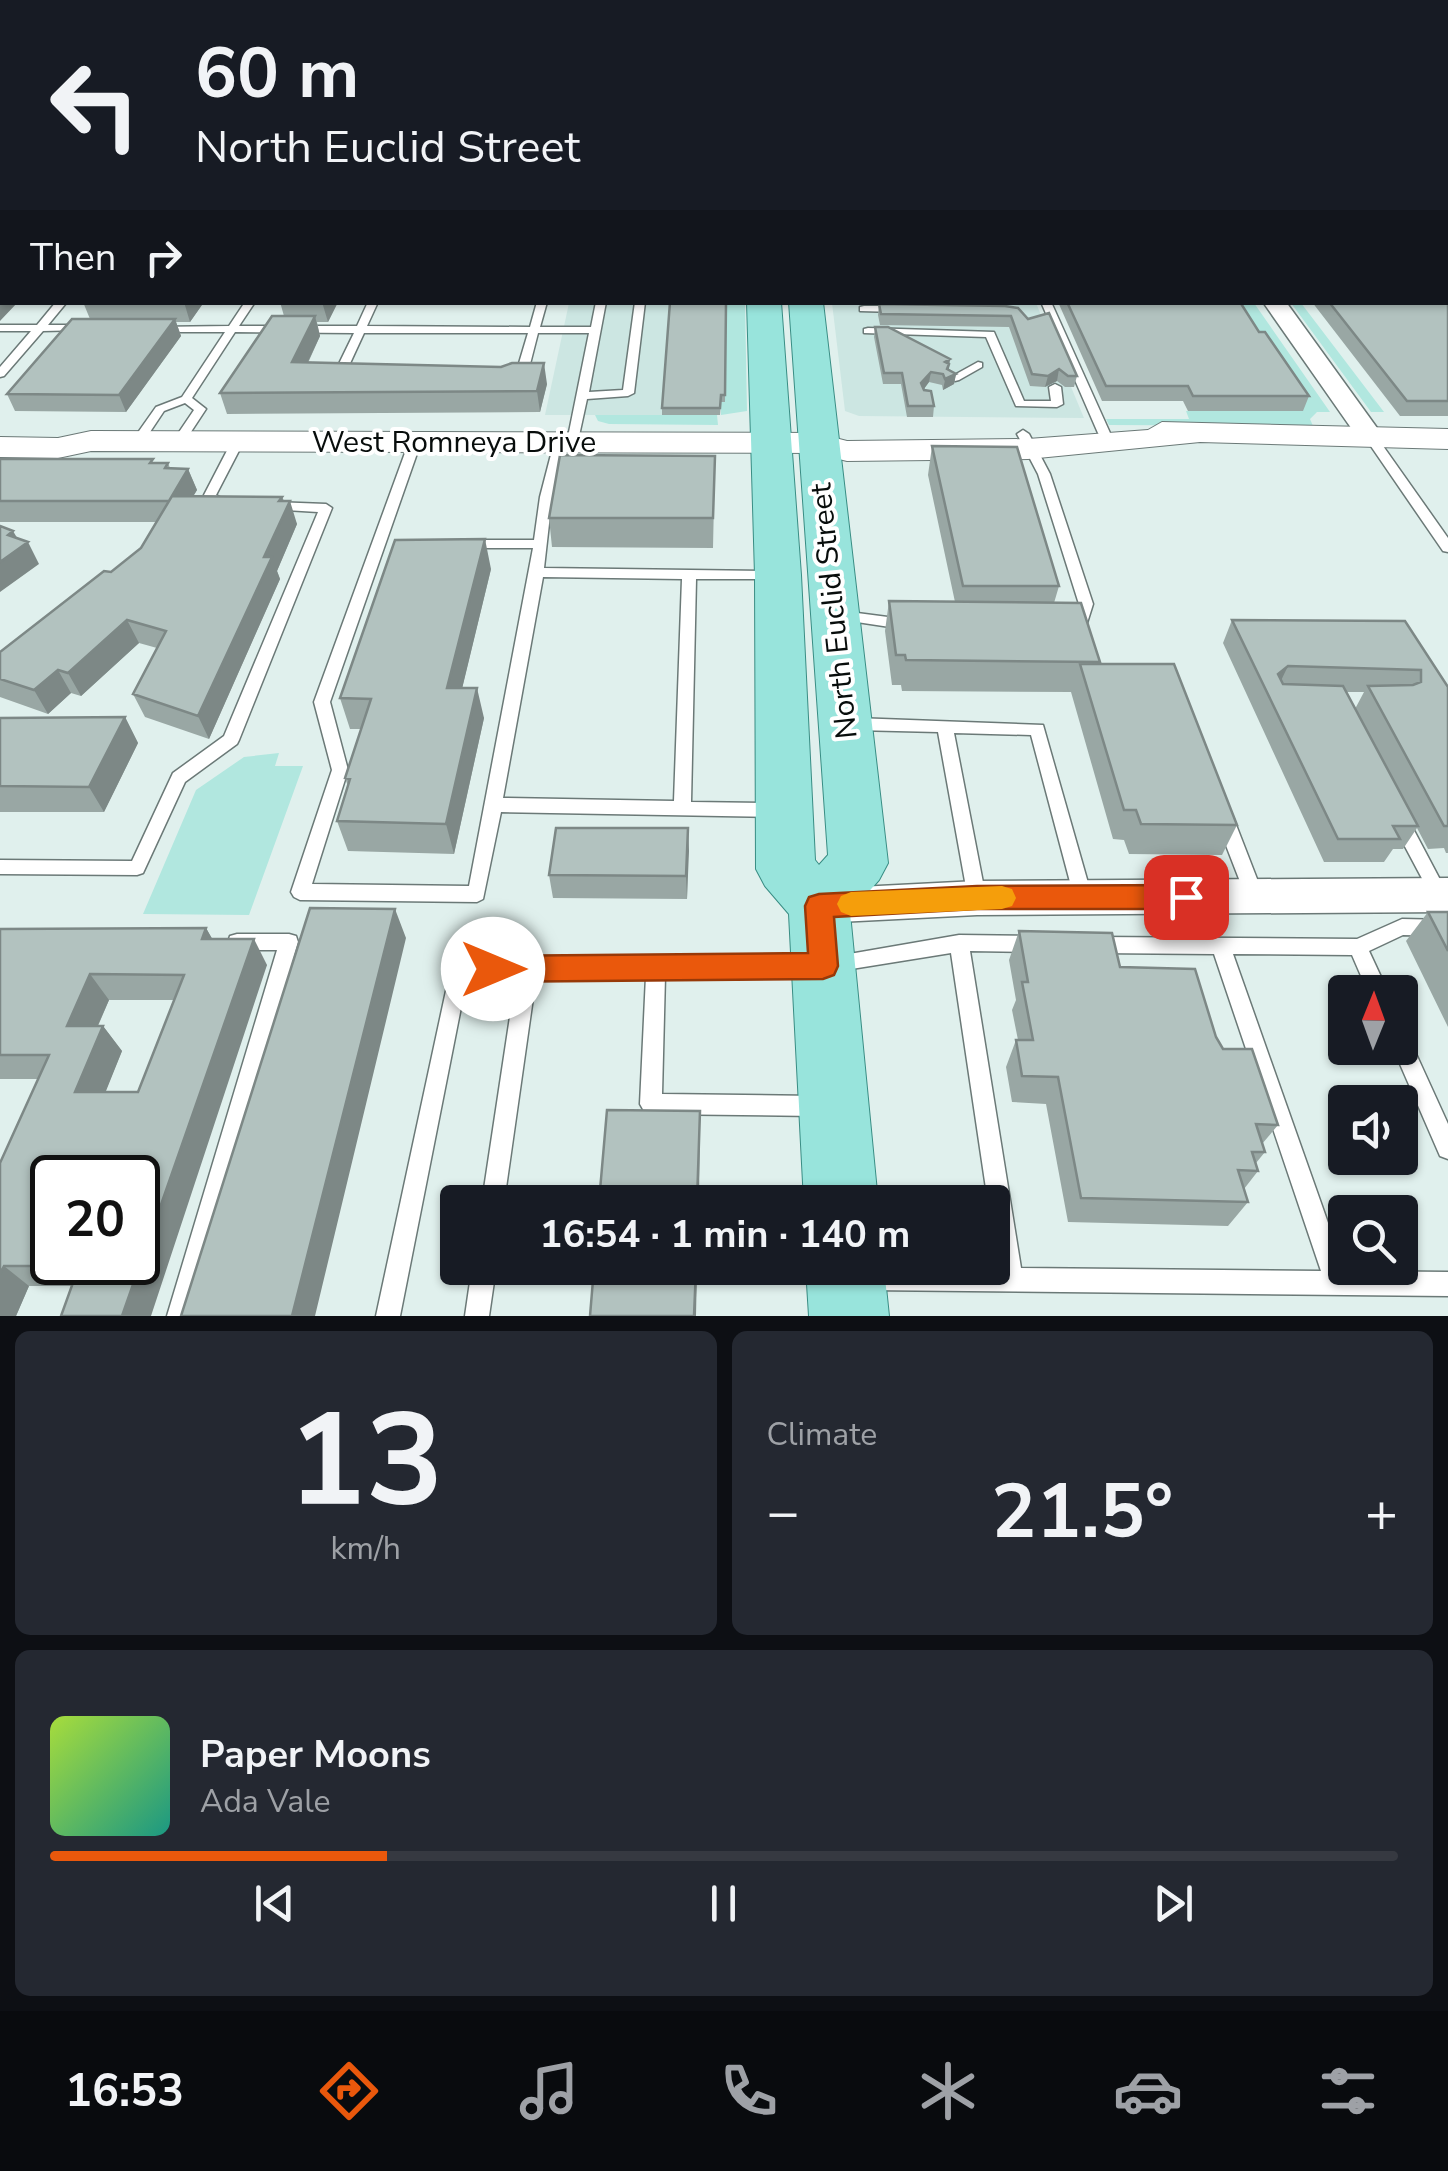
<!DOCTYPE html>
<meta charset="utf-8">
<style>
body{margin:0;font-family:"Nunito Sans",sans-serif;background:#242831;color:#f1f3f6;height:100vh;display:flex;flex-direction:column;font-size:38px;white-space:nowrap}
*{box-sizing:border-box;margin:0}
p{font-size:32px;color:#9ea1a6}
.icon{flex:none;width:55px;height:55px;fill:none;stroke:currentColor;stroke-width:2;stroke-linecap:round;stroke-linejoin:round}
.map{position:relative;height:1316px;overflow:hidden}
.panel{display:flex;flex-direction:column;gap:15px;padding:15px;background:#0d0f14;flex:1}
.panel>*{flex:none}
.top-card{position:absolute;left:0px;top:0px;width:1450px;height:305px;box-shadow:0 2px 8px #0004;background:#171b24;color:#f1f3f6;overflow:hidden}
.needle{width:65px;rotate:1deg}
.buttons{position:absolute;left:1328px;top:975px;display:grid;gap:20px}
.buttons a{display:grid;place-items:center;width:90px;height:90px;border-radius:10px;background:#171b24;box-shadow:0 2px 8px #0004;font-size:50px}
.speed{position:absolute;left:30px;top:1155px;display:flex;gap:20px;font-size:50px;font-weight:700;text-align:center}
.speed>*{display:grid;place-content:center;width:130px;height:130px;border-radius:50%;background:#171b24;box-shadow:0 2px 8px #0004;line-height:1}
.speed .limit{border:5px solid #111;border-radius:15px;background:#fff;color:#111}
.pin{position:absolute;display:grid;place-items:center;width:85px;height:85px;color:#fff;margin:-42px;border-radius:20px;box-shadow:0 5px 15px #0006}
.me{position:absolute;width:110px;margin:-55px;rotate:90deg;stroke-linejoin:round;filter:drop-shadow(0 0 8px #0008)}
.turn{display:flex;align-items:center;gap:35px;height:210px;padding:0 30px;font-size:45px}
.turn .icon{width:130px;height:130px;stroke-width:2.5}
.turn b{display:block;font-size:70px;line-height:85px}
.then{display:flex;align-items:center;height:95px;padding:0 30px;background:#0003;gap:20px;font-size:38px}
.big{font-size:75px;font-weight:700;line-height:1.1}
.panel .widget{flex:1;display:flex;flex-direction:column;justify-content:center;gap:15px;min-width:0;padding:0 35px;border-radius:15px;background:#242831}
.panel .dial{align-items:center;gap:0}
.dial b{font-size:130px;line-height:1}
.song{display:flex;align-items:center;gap:30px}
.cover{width:120px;height:120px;border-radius:15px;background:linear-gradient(135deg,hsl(80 70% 55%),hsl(170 70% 35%))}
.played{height:10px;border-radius:5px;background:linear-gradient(90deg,#ea580c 25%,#363941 25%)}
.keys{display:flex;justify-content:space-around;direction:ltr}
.heat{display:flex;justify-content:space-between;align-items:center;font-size:55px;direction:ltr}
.panel .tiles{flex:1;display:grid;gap:15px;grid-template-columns:1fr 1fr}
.widget:last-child{grid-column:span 2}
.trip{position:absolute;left:440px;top:1185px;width:570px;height:100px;border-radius:10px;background:#171b24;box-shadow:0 2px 8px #0004;font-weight:700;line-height:100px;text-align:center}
.tab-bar{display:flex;height:160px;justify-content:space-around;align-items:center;background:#090b0e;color:#9ea1a6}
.tab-bar .icon{width:70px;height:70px}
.tab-bar .on{color:#ea580c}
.tab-bar b{font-size:45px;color:#f1f3f6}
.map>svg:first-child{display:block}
</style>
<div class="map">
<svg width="1448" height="1316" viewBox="0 0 1448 1316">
<rect width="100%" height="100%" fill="#e0f0ed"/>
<path fill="#cce6e2" d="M569,303h157l-1,99 -4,1 -1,12h-175z
M832,303h204l48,115 -225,-2 -14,-5z"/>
<path fill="#b1e7df" d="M1112,302l142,1 76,109h-13l-7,7 3,7 -204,-1 -3,-6h83l-3,-8 116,-1z
M726,303h19l2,108 -26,4v-13l4,-1z
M1291,303h10l83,109h-13z
M595,415h122l1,10 -109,-1 -11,-3z
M279,753l-4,13h28l-54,149 -106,-1 53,-124 48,-33z"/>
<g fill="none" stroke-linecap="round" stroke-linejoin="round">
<defs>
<path id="service" d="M2,186v7l-2,1v-7z
M56,302h11l-19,23h33l5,3 -1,2 -42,1 -39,45 -4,1v-10l31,-36h-31v-6h37z
M245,302h10l-16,24h118l11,-24h10l-11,24 163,1 7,-25h10l-7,25h51l5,-25h10l-17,90 34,-2 12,-88h10l-11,91 -6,3 -41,3 -10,46 -4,1 -6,-4 22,-109h-51l-10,39 -13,7 -6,-3 8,-6 11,-37h-164l-18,39 8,5 -6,3 -14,-6 20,-41 -119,-1 -43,66 14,11 -23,35h-8l-2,-3 21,-31 -9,-7 -21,8 -22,33h-8l-2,-3 24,-34 26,-10 43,-65h-66l-5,-3 1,-2 74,-1z
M1041,302h10l59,131 -2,3h-8l-2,-3z
M864,306h33l5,3 -5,3 -37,-1v-4z
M868,328l126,4 30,69h27l-2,-14 6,-3 6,3 2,17 -6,3 -41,-1 -30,-69 -122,-4v-4z
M978,362l4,1v4l-23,13 -4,1 -6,-3z
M1023,430l6,4 21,40 43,130 -6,19 -16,7 -7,-5 11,-8 4,-13 -41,-130 -21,-40z
M1372,435l4,1 72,102v14l-5,-1 -77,-112z
M238,437l6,4 -28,54 16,9 -6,4 -17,-4 -5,-9 28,-54z
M415,438l6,4 -91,260 18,68 -36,114 157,2 64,-338h-65l-7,-4 7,-4h66l6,-43 14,-54 6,-4 6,4 -14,54 -8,71 228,3 7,4 -7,4h-76l-5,223 83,1 6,2 3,5 -3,5 -6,2 -273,-5 -18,87 -6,3 -177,-2 -6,-3 -3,-5 41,-122 -18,-68 95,-260zM543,577l139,2 -8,222 -171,-3z
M274,502l52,2 6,4 -93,232 -2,4 -52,38 -42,91 -6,2 -137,-1v-14l132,1 41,-88 51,-37 94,-224 -49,-3 -1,-3 1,-3z
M842,611l61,8 7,5 -7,5 -66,-10 -2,-3 2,-3z
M855,718l188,7 49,172 -3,5 -6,3 -6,-3 -3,-5 -43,-162 -77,-2 32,165 -3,5 -6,3 -6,-3 -3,-5 -30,-166 -83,-2 -6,-2 -2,-4 2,-4z
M1224,810l6,2 3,5 31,80 -3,5 -6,3 -6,-3 -3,-5 -31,-80 3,-5z
M1402,817l6,2 38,72v10l-6,3 -6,-3 -41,-77 3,-5z
M1402,919l46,1v16l-45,-1 -34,16 19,41h-20l-16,-37 -119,-1 112,317 103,1v24l-581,-6 -8,-4 -4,-8 4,-8 5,-2h134l-6,-35v-31h-4l-37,-249 -112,18 -7,-2 -3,-6 3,-6 127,-22 75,1 7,2 2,6 -2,6 -7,2 -64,-1 51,317 300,3 -107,-317 -117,-1 -7,-2 -2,-6 2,-6 7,-2 260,2z
M237,934h52l7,2 2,6 -107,374h-24l110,-366h-40l-7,-2 -2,-6 2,-6z
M811,957l7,3 3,6 -3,6 -7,3 -146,1 -3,118 154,2 7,3 4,7 -4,7 -7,3 -165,-2 -7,-3 -4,-7 6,-128 -110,1 -32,225h-22l34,-225h-49l-67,339h-24l76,-353 7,-3z
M1400,1032l7,2 41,90v35l-8,-3 -47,-108h7z
M472,1268h24l-7,48h-24z"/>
<path id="minor" d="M1263,302h23l99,137 -4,6h-18z
M1448,878v34l-471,3 -158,8 -14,-5 -6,-12 6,-12 14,-5 158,-8z"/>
<path id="tertiary" d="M1162,422l286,7v20l-248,-7 -172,17 -181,2 -32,-8 -724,-2 -33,7 -58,-1v-20l58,1 33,-7 725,2 31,8 181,-2 120,-9z"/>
<path id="primary" d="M766,0h20v2h-20z
M747,302h34l20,273 14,285 4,5 9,-10 -39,-553h34l65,561 -9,17 -29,33 28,289h-74l-15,-288 -24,-28 -9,-17 -1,-294z
M806,1268h78l5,48h-80z"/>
<path id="motorway" d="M581,0h63l-64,2z
M796,0h45l1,2h-44z
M0,15h2v14h-2z"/>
</defs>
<use href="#service" stroke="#6b7977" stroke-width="3"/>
<use href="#minor" stroke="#6b7977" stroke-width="3"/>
<use href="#tertiary" stroke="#6b7977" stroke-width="2"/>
<use href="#primary" stroke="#398d84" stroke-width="2"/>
<use href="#motorway" stroke="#398d84" stroke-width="3"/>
<use href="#service" fill="#fff" fill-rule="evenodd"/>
<use href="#minor" fill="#fff" fill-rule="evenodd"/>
<use href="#tertiary" fill="#fff" fill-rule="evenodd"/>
<use href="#primary" fill="#98e4dc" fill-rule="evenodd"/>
<use href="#motorway" fill="#53d2c4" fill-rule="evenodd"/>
</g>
<path fill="#99a7a4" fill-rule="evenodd" d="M0,0h256l-58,2h-196v7h-2z
M1042,0h406v196v-194h-406z
M0,38h2v139h-2z
M1448,298v118h-48l-88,-114h136z
M83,302h121l-14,20h-14l5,14 -55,76 -111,-1 -8,-17 83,-75z
M280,302h58l-10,20h-11l3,14 -12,27 239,21 -7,28 -313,2 -7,-21 64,-77z
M726,302l-1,100h-4l-1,13h-58v-7z
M886,302h126l-1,3z
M1058,302h182l19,30 50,64 -6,15h-115l-5,-10h-81z
M879,304l126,2 72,70 -3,11h-9l-8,-6 -12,6 -15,-1 -21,-59 -129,-2 -2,-10z
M875,327l81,47 -2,10 -11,6 -1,-5 -13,-3 -5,7 10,17 -1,11h-26l-6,-33h-18l-9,-47z
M932,446l127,140 -5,17 45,61 138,161 -15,30 -93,-1 -5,-14 -11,-1 -42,-147 -169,-1 -1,-6h-9l-7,-54 4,-30 66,1 -27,-127z
M715,456l-2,92 -161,-1 -3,-29z
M0,459l168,4 2,5 18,1 9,21 -4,6 89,1 15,27 -20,47 3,8 -71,160 -64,-22 -12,-23 24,-46 -18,-5 -58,53 -10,-3 -23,21 -48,-17v-45l111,-80 30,-24 15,-26h-156z
M491,569l-29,119 22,30 -30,136 -106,-3 -11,-30 11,-35 -3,-8 16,-49h-11l-10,-31z
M1232,620l173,1 43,66v166h-2l-2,-5 -16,1 -11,-21 -14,21h-10l-9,13h-60l-101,-219zM1346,692h18l-9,17z
M125,717l13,26 -34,69h-104v-94z
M688,828l-1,71 -134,-1 -4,-23z
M1428,912h20v115l-42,-86z
M206,928l6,11 55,26 -195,321h-43l-13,30h-16v-153l38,-84h-38v-150zM109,1000h65l-36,92h-33l17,-41 -19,-25h-5z
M1019,931l101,36 96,70 7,12 55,76 -16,19 3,8 -9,11 2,8 -14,18 4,13 -20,24 -160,-4 -22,-118 -34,-2 -6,-35 10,-27h2l-6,-30 4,-10 -7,-40z"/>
<path fill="#7d8886" d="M2,290v12h16l-18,19v-28z
M184,302h20l-14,20z
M322,302h16l-10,20z
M315,316l5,20 -22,47 -6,-21z
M175,319l6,17 -55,76 -7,-17z
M950,359l-1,10 7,5 -2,10 -11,6 4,-20 -2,-8z
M544,363l3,21 -7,28 -3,-21z
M1059,369l-2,12 -12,6 3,-11z
M931,372l-2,10 -9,12 1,-11z
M188,469l9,21 -19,32 -8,-21z
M282,497l4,13 4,-9 7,23 -20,47 3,8 -71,160 -11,-23z
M13,531l9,15 6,-4 11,22 -39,28v-30l8,-27z
M485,539l6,30 -36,149 -8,-30z
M127,620l12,23 -58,53 -13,-23z
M1288,666l-11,23 1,-15z
M58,670l13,23 -23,21 -14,-24z
M477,688l7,30 -30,136 -8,-30z
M125,717l13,26 -34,69 -15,-25z
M688,828l1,23 -2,48 -1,-23z
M395,909l11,29 -91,378h-23z
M206,928l15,26 -19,-15z
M254,939l13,26 -116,351h-29z
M90,974l19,26 -22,50 -20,-24z
M103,1026l19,25 -26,65 -21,-24z
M700,1111l-1,91h-2z
M4,1266l25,20 -13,30h-16v-42z
M696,1268h1l-1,48h-2z"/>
<path fill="#b2c2bf" stroke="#7d8886" stroke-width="2.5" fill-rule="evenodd" d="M1105,0h343v178v-176h-275z
M0,38h2v122h-2z
M2,204v86l-2,3v-87z
M1448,298v103h-41l-78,-99h119z
M670,302h56l-1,93h-4l-1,13h-58z
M1067,302h173l19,30h6l44,64h-116l-5,-10h-82z
M879,304l126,2 13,2 10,11 21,-6 28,63h-9l-9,-7 -11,7 -16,-2 -21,-58 -130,-2z
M272,316h43l-23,46 209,5 11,-4h32l-7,28 -317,2z
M72,319h103l-56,76 -112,-1z
M875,327h13l62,32 -5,3 4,2 -2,5 9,5 -11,5 -2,-5 -12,-2 -10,11 3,7 7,1 3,15h-26l-6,-33h-18z
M932,446l85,1 42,139h-96z
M560,455l155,1 -2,62h-164z
M0,459h153l-3,4h18l-3,5 23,1 -19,32h-169z
M172,496l110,1 -3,4h11l-26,56h8l-74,159 -65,-22 33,-63 -39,-11 -59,53 -10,-3 -24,20 -34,-11v-27l104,-81 7,1 30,-24z
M0,526l13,5 -5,4 20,7 -28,20z
M485,539l-38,149h30l-31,136 -109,-3 13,-42 -5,-1 26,-79 -31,-1 55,-158z
M889,601l192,2 19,59 -194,-2 -1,-5h-9z
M1232,620l173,1 43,66v139h-4l-76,-140 45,-1 8,-3v-12l-133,-4 -10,8 5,10 60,2 75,140h-25l7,13h-62z
M1080,664h94l63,161 -96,-1 -5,-14h-12z
M125,717l-36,70 -89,-1v-68z
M556,828h132l-2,48 -137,-1z
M310,908l85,1 -103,407h-111z
M1428,912h20v39z
M206,928l-4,11h52l-132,377h-61l18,-50h-75l-4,8v-111l49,-108h-49v-126zM90,974l94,1 -46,117h-63l28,-66h-36zM52,1178h86v84h-86z
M1019,931l93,2 8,34 75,2 21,68 7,12h29l26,76 -22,-1 9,28h-13l6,19 -20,-1 10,32 -167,-4 -23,-121 -36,-1 -6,-36h17l-11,-58h6z
M607,1110l93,1 -3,91h-98z
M594,1268h102l-2,48h-104z"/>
<path fill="#ea580c" stroke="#983908" stroke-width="2.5" d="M1186,885l10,4 4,8 -4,8 -10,4h-209l-143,8 4,49 -4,9 -11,4 -330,3 -10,-4 -5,-9 5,-9 10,-4 315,-3 -3,-47 4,-9 10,-3 158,-8z"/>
<path fill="#f59e0b" d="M1002,886l10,3 4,9 -4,8 -10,3 -151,7 -10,-4 -4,-8 4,-8 10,-4z"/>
<g text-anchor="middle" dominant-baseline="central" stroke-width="8" stroke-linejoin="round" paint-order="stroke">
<g font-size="30" fill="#080d0c" stroke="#fff">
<text x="454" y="442">West Romneya Drive</text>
<text transform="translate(834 611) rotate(-96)">North Euclid Street</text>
</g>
</g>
</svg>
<div class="buttons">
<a><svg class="needle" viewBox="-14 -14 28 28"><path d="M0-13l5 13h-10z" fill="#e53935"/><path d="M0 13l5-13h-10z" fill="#9ea1a6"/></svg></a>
<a><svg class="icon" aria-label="sound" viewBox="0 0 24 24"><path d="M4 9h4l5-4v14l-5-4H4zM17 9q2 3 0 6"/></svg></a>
<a><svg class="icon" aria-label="search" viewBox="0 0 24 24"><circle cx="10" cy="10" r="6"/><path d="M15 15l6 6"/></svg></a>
</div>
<div class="speed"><div class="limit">20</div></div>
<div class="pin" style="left:1186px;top:897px;background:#d93025"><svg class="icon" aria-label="arrive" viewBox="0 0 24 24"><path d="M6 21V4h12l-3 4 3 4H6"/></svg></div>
<svg class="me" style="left:493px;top:969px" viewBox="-20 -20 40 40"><circle r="19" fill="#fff"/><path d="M0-13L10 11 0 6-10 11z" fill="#ea580c"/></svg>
<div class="trip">16:54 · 1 min · 140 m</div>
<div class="top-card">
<div class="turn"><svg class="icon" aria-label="left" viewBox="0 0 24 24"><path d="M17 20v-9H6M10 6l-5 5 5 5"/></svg><div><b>60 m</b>North Euclid Street</div></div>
<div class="then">Then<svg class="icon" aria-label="right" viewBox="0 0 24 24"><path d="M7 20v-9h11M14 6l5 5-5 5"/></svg></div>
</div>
</div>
<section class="panel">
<div class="tiles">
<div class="widget dial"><b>13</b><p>km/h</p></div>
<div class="widget"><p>Climate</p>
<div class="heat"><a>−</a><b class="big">21.5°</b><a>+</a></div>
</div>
<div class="widget">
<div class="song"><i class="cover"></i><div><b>Paper Moons</b><p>Ada Vale</p></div></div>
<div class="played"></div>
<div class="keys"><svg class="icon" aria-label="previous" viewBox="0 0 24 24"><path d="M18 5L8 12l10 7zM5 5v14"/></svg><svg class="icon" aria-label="pause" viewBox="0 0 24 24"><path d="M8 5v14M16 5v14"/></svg><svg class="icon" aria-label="next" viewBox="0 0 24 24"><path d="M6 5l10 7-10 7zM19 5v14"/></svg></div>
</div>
</div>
</section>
<nav class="tab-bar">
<b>16:53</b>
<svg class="icon on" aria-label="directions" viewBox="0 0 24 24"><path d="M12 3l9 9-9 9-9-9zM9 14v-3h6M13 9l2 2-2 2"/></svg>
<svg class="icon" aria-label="music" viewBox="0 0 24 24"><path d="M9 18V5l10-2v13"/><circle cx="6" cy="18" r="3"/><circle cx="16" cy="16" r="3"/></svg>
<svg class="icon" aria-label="phone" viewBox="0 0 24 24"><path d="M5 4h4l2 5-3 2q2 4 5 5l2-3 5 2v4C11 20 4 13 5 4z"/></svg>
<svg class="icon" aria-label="climate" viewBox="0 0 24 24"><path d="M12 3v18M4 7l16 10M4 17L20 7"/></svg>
<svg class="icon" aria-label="car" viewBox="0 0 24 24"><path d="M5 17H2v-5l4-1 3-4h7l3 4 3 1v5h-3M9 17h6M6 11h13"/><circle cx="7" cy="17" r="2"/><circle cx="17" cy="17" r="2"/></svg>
<svg class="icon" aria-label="filters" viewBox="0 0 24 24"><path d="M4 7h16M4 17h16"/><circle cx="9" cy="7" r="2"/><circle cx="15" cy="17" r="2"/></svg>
</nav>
